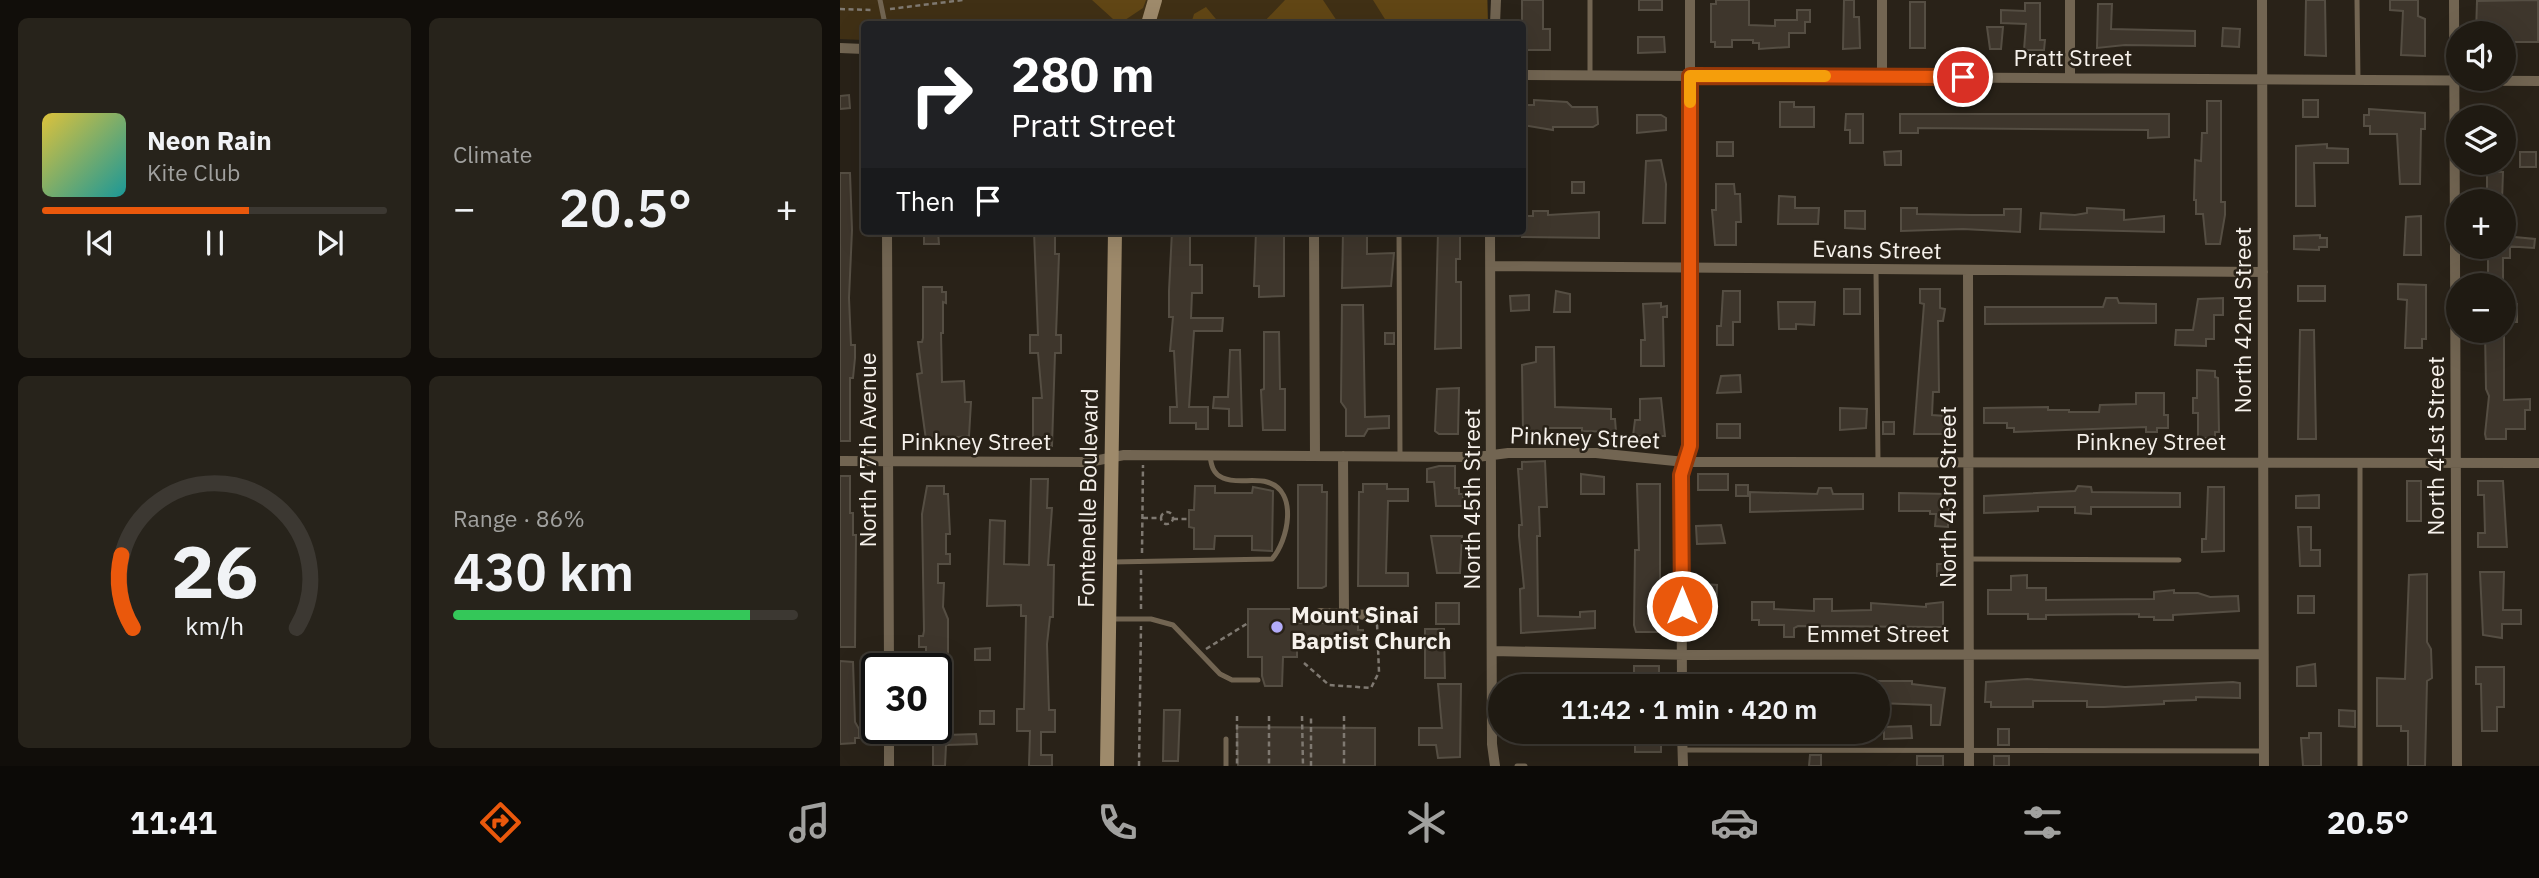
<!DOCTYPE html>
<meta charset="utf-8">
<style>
body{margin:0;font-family:"IBM Plex Sans",sans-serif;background:#27231b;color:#f1f3f6;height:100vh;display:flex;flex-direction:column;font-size:26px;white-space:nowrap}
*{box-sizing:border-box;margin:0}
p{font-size:23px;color:#a1a19f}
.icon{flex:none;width:38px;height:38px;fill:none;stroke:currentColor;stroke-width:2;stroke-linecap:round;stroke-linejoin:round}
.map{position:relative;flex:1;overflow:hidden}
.side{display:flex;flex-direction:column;gap:18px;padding:18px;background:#110e0a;width:840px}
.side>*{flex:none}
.guide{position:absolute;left:21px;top:21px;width:665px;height:214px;border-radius:7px;box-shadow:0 7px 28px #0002,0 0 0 2px #3c3832;background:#202124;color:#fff;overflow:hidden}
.tools{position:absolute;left:1606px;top:21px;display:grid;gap:14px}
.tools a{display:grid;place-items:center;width:70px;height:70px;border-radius:50%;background:#1f1a12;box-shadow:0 7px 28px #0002,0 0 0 2px #3c3832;font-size:35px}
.speed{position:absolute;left:21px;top:653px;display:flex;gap:14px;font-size:35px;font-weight:700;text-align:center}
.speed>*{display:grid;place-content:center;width:91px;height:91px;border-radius:50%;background:#1f1a12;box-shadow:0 7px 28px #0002,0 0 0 2px #3c3832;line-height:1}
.speed .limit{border:4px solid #111;border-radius:10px;background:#fff;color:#111}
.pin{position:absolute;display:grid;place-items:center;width:60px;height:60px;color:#fff;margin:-30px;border:4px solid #fff;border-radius:50%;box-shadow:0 2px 7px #0007}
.me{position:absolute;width:77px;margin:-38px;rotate:0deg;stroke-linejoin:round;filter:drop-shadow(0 0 5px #0008)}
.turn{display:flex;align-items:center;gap:24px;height:147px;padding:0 35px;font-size:32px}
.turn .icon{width:91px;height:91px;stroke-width:2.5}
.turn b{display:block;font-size:49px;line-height:60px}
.then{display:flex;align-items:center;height:66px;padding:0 35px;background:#0003;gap:14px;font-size:26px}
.big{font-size:52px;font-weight:600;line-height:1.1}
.side .tile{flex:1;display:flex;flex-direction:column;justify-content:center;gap:10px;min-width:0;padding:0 24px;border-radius:10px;background:#27231b}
.side .dial{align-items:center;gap:0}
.dial svg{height:182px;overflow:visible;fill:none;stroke:#3c3832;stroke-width:7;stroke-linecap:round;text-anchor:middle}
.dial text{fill:#f1f3f6;stroke:none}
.song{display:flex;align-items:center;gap:21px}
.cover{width:84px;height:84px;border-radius:10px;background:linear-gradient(135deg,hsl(50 70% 55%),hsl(180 70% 35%))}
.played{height:7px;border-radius:4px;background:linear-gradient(90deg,#ea580c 60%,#3c3832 60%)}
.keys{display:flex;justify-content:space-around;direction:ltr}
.heat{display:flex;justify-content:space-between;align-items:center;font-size:38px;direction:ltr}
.charge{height:10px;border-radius:5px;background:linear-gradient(90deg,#34c759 86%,#3c3832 0)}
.side .tiles{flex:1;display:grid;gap:18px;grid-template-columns:repeat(2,1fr)}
.trip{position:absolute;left:648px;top:674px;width:402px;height:70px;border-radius:35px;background:#1f1a12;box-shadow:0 7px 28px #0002,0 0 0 2px #3c3832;font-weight:600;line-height:70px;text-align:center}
.dock{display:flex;height:112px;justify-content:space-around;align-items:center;background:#0c0a07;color:#a1a19f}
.dock .icon{width:49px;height:49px}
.dock .on{color:#ea580c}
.dock b{font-size:32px;color:#f1f3f6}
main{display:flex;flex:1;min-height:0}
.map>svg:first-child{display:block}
</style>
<main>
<section class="side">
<div class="tiles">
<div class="tile">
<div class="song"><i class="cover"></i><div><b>Neon Rain</b><p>Kite Club</p></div></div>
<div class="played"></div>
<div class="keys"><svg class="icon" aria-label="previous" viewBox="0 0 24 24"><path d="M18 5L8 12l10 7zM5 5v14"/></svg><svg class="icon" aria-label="pause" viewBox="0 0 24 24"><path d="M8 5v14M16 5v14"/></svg><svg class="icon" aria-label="next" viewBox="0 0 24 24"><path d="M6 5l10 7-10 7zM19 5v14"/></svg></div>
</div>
<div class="tile"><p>Climate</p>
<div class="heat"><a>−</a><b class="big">20.5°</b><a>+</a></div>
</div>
<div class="tile dial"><svg viewBox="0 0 100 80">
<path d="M14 69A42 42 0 1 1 86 69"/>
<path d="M14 69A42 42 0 0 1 9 37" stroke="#ea580c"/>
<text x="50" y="56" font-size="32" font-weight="700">26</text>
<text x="50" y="72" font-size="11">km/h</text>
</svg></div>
<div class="tile"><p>Range · 86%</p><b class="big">430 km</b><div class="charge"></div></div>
</div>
</section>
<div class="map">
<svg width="1699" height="766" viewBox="0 0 1699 766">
<rect width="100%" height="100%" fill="#292218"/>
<path fill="#403015" d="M0,0h648v24h-624v16l-24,-1z"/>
<path fill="#614615" d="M252,0h54l-3,8 -21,14 -9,-3z
M445,0h38l16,24h-77z
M533,0h114l1,24h-100z
M366,7l14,17h-29l3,-10z"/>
<path fill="#3e362c" stroke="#554e43" stroke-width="2" d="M682,0h21v29h7v21h-28z
M799,0h23v10h-23z
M876,0h33v25l26,1v-6h22v-10h13v12h-5v11h-16v14l-30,2v-6h-6v-3h-21v7h-17v-5h-4v-38h5z
M1004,0h10v17h5l1,31 -17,1z
M1466,0h19l1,56 -21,-1z
M1550,0h28v16l7,3v37l-24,-1 2,-44 -13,-1z
M1698,0v42h-34v-9h-28l1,-32z
M1070,2h15v46h-15z
M1185,3h15v37h5l-1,10h-20l2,-26 -25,-1v-13l24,1z
M1258,4h14l-1,25 84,2v15l-70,-1 -28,3z
M1147,27h16l-2,22h-11z
M1383,28l17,1 -1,18 -17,-1z
M798,37h26l1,15 -27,1z
M9,95l1,13 -10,1v-13z
M694,100l33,2 5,5h25l1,17 -5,3h-40v3l-31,-5v-20h12z
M1463,100h15v17h-15z
M1367,101h14v101h4v13l-5,29h-14l-3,-30h-7v-14h-2l1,-40 6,1 1,-28h5z
M940,102h14v5h20v20h-34z
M1529,109l56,4v16h-4l-1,55h-20l-3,-50h-27v-8h-6v-11h5z
M1006,114h17v29h-13v-13h-5z
M1060,114h269v23l-21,1v-8l-230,-2v5h-18z
M797,115h24l5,3v12l-29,3z
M877,142h16v14h-16z
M1487,144v4l21,1v14h-34l1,43h-19v-60z
M1061,151v14h-16l-1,-13z
M1680,152h16v15h-16z
M821,160l5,24 -1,39h-22l3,-62z
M1647,171l16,1 -1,29h-15z
M0,173h10l2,57 -3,68 2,47h4v13l-2,20h-3v63h-10z
M732,182h12v11h-12z
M876,184h18l1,10h5l1,28h-5v23h-21l-3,-35h4z
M939,196l16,1v11h24l-1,16h-40z
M1061,208h16v6l54,1h33v-6h17l-1,23 -57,-3 -62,2z
M1247,208l37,2v10l40,-4v16l-124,-3 1,-16 34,2 12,-2z
M693,211h15v4l51,-3v26l-77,-1v-21h11z
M1005,211h20v18l-20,-1z
M1581,216v39h-17l2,-38z
M84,231h14l1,13h-15z
M194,231h21v23h4l-3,81h5v18h-6l-3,93 -19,-1v-47h9l-4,-45h-8v-18h8z
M332,231h18v34h12v28h-10l-1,25h32l-1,13h-28l-5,76h19v22h-12v-6h-26v-16h7l-3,-56h-4l3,-34h-4v-26z
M416,231h28v65l-25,1v-11h-5z
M503,231h24v23l27,-1 -3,33 -49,2z
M598,231h22v28h-4v23h5v66h-4l-22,1z
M1480,235v3h7v9h-8v3l-25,-1v-13z
M1664,236l31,3 -1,9 -30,-2z
M1648,247h22v11h-7v23h-4v4h-11z
M1558,284l28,1v54h-4v9h-17l2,-48 -9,-1z
M1458,286h27v15h-27z
M83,287h19v5h4v11l-3,-1v31h-2l1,49 22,-1 1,21h6l-2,34 -43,4 -9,-66 5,-1 -4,-31h4l1,-4z
M1004,289h16v25h-16z
M1080,289h20v19l5,1 -2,12h-5l1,71h-6l-1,23 13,1v18h-31l10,-130 -4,-1z
M716,291l14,3v18h-16z
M883,291h17v31h-7v23h-16v-19h4z
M689,295v15l-18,1 -1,-15z
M1266,298h11l2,5 37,1v19l-171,1v-17h118z
M1383,298v17h-9v24h-8v7l-31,-1 1,-15h17l5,-31z
M938,302h37l-1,23 -18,-1v5h-17z
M821,303v4l6,-1v11h-4l1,49h-23v-26h4l-2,-36z
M1664,304h13v18h-13z
M502,305h21l2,112 24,-1v12l-21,1 -4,7h-18v-27l-5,-7z
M1460,330h14l2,109h-18z
M1645,331h19v69l26,-1v11h-5v19h-19v10h-20l-1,-5 4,-38 -3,-7z
M424,332h15l1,57h5v41h-22l-2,-40 3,-1z
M545,333h9v11h-9z
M696,347h18l1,60 56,2v10h4l1,13 -34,-1v-3h-35v6h-24l-1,-69 14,-3z
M390,350h10l2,76h-13v-17l-16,-1 1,-11h14z
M1357,370l18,1v6l3,1 1,54h-4v6h-17v-25h-5v-15h4z
M900,375l1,17 -24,1 4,-17z
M619,388l-1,46h-19l-4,-3 2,-42z
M1296,393h28v22h4v13h-11v4h-11v-5l-132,5v-4h-7v-5h-23v-15l64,-1v3h21v2h30l1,-7 36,-1z
M821,398l4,38h-32l2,-16h5v-21z
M1000,408l27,1 -1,19 -26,2z
M1043,422h11v12h-11z
M877,424h23v14h-23z
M705,461l2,46h-8l1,29h-3l1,80 42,1v-5l15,-1v17l-74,5 -1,-44 4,-1 -5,-52v-11h3l-4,-56h4v-7z
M599,466h16v22h4v6h4v12h-27l-2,-24h-7v-13z
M741,474l23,3v17h-23z
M858,474h30v16h-30z
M0,476h10v37h3v22h3l-1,112h-15z
M191,479h17l-1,29h5l-4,57h6l-1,52h-3l-3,27 2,66h6v22h-14v23h11v11h-23l1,-35h-13v-22h7l2,-93h-5v-11l-34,1 3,-86 15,1 -1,43 25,1z
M1567,481h14v40h-14z
M1638,481h25l4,66h-29v-14h7l-1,-38h-6z
M523,484h24v5h21v12h-20l-2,72h22v13h-50l1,-94h4z
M797,484h23v148h-24l-2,-7 1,-75h4z
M458,485h24v7h5l-1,94 -4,2h-24z
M896,485h12v11h-12z
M87,486h17v8h4l2,40h-4v20h4v10h-12v19h6l-1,24 5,12v40l-22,1v-13h-7v-11h4l1,-5 -2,-117z
M355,486h20v7h37l1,-6 20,4 -1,60 -20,-1v-14h-37l-1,13h-20v-21l-5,-1v-17h5z
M1238,486l13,1 1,5 88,1v14h-89v7l-16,-1v-6h-37v4l-54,2v-17l91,-5z
M1368,487h16v64l-22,1v-13h4z
M979,488h12l2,6h30v15l-113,3v-20l67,2z
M1059,493l50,1 -1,33 -13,-1 1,-12h-6v-3h-31z
M1479,495v13h-23v-12z
M881,525l4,18 -28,1 -1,-18z
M1458,527h13v23h9v16h-20z
M591,536h31l-2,37h-23z
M1097,564h13v12h-13z
M1640,572h24l-1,38h18v14h-19v14l-19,-3z
M1587,574v68l4,7 1,29 -5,3 -2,85h-17v-35h-7v-5h-24v-48l28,1 4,-104z
M1187,575v13h19v12l108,-1v-7l20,-2v3h24l12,4 28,-1 1,15 -66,4v5h-19v-3h-15v-3l-93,1v4h-18v-5h-40v-24h23v-14z
M864,584l13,1 -1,32h-17l-2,-5 2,-14h5z
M1458,596h16v17h-16z
M974,599h18v12l39,-1v-7l55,4v-3l17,-2v25l-145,-1 -4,2v9h-10v-12h-25v-5h-7v-18h22v7l40,2z
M596,603h23v21h-23z
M408,609h49v14h61v7h5v13l-66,1v13h-14l-1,29h-17l-3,-10v-19h-14z
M585,629h19l1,49h-20z
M150,648v12h-15v-11z
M0,661l13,1 2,60 4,7v9h-4v5l-15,1z
M1475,664l1,22h-19v-19z
M794,666h25v16l-25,1z
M1636,667h28v40h-7v24h-15l-1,-47h-5z
M743,676h16v10h-16z
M1187,679l98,8 108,-5 7,1v15l-44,-1v3l-32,1v3l-60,3h-17v-6h-54v6h-42v-5h-6l1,-20z
M1038,681h34v3l33,4 -5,37h-9v-20l-53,-2z
M598,684h23l-1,73 -22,1 -2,-13h-17v-17h23z
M324,710h16l-2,51h-15z
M1499,710l16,1v16l-16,-1z
M140,711h14v13h-14z
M96,721h10v14l30,-1 1,10 -31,1 -1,21h-12v-24h-6l1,-14h8z
M1071,726l1,12 -28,1v-12z
M397,727l138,1v38h-137z
M1158,729h11v16h-11z
M998,732h15v11h-15z
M1469,733h12v33h-18l-2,-28h8z
M795,735h26v17h-26z
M970,755h11v11h-12z
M1077,756h26v10h-26z
M1154,756h15v10h-15z"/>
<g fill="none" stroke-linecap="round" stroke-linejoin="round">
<path stroke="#7f7971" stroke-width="2.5" stroke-dasharray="5 3.5" stroke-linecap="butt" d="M0,9l33,1
M50,9l73,-9
M321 518a6 6 0 1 1 12 0a6 6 0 1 1-12 0Z
M303,518h17
M333,519h15
M302,553l1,-88
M301,609v-39
M366,649l42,-26
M464,663l25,22 42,3 8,-16 -2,-49
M397,716v50
M429,716v50
M462,716l1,50
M504,716v50
M299,766l2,-140
M471,766v-50"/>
<path stroke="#726552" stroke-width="5" d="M40,0l5,24
M750,0v75
M1517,0l1,80
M559,231l1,225
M1036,270l2,192
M1129,559l210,1
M272,562l160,-3c16,-18 27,-68 -5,-77 -14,-4 -31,2 -44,-4 -10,-4 -12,-13 -13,-23
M272,619h39l22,6 47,49 12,6h26
M386,739v27
M842,750l581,1
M677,766h8
M1520,766v-304"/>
<path stroke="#726552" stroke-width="10" d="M1042,0v77
M1230,0v78
M1422,0l2,766
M1614,0l3,766
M655,24l1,-24
M0,48l24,1
M682,75l1017,6
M47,231l2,437
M474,231l1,225
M650,231l2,513 3,22
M651,266l772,6
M1128,271l1,495
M503,456l1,157
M0,461l249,1 35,-7 353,2 31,-4h88l89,9 854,1
M480,613l52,2
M652,651l205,4 566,-1
M842,686l-1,-211 9,-29v-446
M49,728v38
M842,732l1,34"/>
<path stroke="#9e8a6b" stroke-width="14" d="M308,24l7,-24
M267,766l8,-535"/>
</g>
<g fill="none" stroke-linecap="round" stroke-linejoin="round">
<defs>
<path id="route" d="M842,606l-1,-131 9,-29v-370l273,1"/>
</defs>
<use href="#route" stroke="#983908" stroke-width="18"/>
<use href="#route" stroke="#ea580c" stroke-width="12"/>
<path stroke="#f59e0b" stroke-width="12" d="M850,102v-26h135"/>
</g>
<circle fill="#b3acf9" stroke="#292218" stroke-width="2.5" cx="437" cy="627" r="7"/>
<g text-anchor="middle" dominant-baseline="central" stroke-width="5" stroke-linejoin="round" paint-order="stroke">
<g font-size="23" fill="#f6f1eb" stroke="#292218">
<text x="1233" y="57">Pratt Street</text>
<text transform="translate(1037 249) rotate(1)">Evans Street</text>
<text transform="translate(1402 320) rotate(-90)">North 42nd Street</text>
<text transform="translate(745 437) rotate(2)">Pinkney Street</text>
<text x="136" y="441">Pinkney Street</text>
<text x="1311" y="441">Pinkney Street</text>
<text transform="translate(1595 446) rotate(-90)">North 41st Street</text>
<text transform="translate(27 450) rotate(-90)">North 47th Avenue</text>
<text transform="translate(1107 497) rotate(-90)">North 43rd Street</text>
<text transform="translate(247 498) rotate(-89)">Fontenelle Boulevard</text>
<text transform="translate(631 499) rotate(-90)">North 45th Street</text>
<text x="1038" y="633">Emmet Street</text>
</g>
<g font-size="23" font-weight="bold" fill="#f6f1eb" stroke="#292218" text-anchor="start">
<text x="451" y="614">Mount Sinai<tspan x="451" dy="26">Baptist Church</tspan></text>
</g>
</g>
</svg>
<div class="tools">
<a><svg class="icon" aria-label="sound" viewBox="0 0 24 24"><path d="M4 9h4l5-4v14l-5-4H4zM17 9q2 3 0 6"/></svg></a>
<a><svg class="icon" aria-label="layers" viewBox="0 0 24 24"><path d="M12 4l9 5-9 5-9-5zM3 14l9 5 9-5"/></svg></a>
<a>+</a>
<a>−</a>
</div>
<div class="speed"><div class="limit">30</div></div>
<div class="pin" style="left:1123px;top:77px;background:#d93025"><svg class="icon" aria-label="arrive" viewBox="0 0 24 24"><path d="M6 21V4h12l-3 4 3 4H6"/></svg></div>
<svg class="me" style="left:842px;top:606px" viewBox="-20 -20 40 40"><circle r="17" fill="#ea580c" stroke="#fff" stroke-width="3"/><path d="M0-11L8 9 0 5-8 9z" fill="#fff"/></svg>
<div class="trip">11:42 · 1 min · 420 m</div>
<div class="guide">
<div class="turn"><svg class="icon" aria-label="right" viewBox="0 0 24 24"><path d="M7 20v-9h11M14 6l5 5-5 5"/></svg><div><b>280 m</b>Pratt Street</div></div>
<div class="then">Then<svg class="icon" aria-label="arrive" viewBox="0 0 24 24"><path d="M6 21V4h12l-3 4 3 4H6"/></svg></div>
</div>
</div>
</main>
<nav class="dock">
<b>11:41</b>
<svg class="icon on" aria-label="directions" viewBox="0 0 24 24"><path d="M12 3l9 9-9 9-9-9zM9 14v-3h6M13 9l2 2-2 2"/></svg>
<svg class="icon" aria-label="music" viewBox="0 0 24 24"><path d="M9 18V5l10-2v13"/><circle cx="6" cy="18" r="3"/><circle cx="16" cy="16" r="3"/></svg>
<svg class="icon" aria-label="phone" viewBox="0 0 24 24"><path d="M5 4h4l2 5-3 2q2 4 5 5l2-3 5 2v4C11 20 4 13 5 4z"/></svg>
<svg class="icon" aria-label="climate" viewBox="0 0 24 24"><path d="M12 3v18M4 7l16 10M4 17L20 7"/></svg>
<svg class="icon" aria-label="car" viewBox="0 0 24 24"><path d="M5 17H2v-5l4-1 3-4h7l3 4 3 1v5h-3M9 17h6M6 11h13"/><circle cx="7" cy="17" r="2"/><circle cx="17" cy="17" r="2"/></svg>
<svg class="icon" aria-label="filters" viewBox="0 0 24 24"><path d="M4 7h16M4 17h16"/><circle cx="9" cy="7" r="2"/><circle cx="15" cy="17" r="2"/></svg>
<b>20.5°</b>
</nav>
